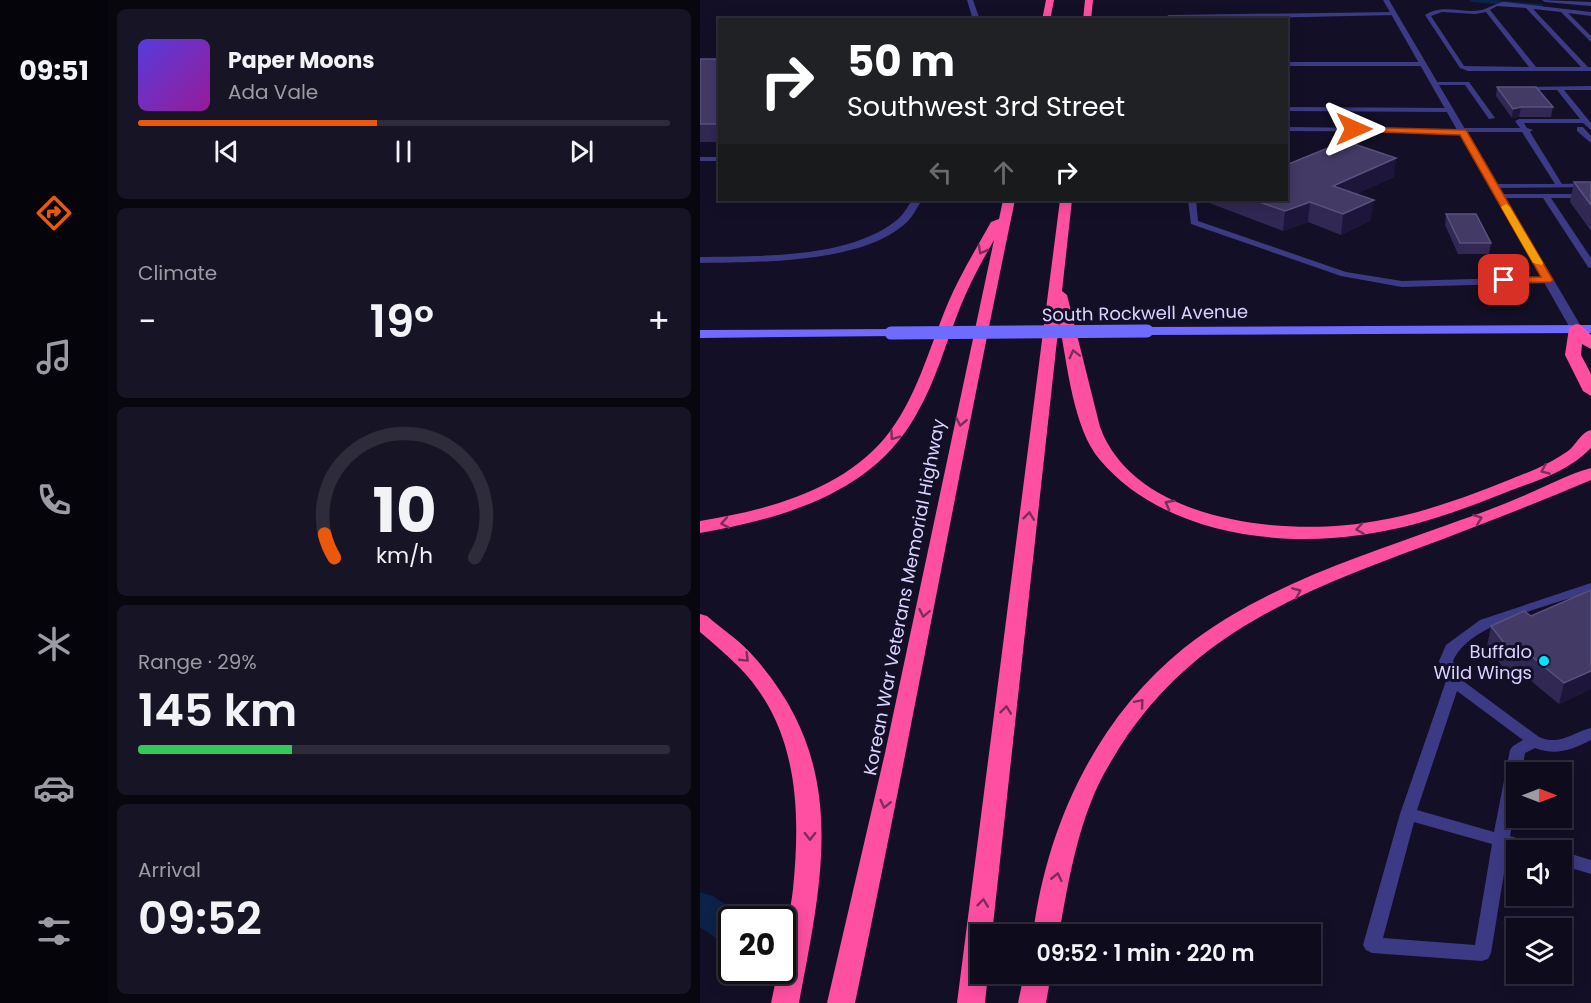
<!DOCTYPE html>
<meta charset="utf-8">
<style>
body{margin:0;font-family:Poppins,sans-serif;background:#171425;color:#f1f3f6;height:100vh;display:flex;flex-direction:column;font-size:22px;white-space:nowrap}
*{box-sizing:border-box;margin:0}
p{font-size:20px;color:#9b9ba3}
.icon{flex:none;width:33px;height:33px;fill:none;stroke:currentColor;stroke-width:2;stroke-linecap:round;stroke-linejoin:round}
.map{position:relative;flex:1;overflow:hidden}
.sheet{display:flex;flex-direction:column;gap:9px;padding:9px;background:#08060f;width:592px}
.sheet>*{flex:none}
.banner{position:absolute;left:18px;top:18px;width:570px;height:183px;border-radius:0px;box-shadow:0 3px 15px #0003,0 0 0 2px #2e2b3b;background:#202124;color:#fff;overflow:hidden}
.needle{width:39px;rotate:90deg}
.tools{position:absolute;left:806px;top:762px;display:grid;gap:12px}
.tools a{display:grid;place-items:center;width:66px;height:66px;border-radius:0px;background:#0e0b1c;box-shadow:0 3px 15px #0003,0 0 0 2px #2e2b3b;font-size:30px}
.speed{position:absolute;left:18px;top:906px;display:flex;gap:12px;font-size:30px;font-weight:700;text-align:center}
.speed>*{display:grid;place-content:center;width:78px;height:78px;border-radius:50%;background:#0e0b1c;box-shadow:0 3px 15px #0003,0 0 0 2px #2e2b3b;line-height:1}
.speed .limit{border:3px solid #111;border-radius:9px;background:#fff;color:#111}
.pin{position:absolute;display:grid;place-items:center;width:51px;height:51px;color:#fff;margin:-26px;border-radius:12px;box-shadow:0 3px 9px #0006}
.me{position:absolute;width:66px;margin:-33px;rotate:90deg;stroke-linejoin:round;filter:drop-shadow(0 0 4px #0008)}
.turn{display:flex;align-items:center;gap:21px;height:126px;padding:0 30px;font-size:27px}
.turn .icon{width:78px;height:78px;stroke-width:2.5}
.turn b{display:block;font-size:42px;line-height:51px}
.lanes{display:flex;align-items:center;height:57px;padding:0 30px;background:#0003;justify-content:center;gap:30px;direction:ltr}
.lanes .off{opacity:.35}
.big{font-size:45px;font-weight:600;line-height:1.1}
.sheet .card{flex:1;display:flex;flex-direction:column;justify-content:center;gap:9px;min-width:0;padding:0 21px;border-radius:9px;background:#171425}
.sheet .dial{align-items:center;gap:0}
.dial svg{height:156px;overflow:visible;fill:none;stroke:#2e2b3b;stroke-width:7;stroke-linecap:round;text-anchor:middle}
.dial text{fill:#f1f3f6;stroke:none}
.song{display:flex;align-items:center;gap:18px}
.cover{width:72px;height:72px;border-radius:9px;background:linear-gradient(135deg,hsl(250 70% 55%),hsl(300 70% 35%))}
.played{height:6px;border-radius:3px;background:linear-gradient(90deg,#ea580c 45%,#2e2b3b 45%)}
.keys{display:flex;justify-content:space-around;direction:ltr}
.heat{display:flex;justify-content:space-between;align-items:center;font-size:33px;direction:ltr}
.charge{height:9px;border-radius:4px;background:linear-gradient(90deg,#34c759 29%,#2e2b3b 0)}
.trip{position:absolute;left:270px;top:924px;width:351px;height:60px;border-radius:0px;background:#0e0b1c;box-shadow:0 3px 15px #0003,0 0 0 2px #2e2b3b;font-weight:600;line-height:60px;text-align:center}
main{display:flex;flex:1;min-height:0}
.tabs{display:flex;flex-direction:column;width:108px;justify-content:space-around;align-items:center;background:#06040b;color:#9b9ba3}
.tabs .icon{width:42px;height:42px}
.tabs .selected{color:#ea580c}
.tabs b{font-size:27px;color:#f1f3f6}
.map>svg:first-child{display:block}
</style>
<main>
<nav class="tabs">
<b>09:51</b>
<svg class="icon selected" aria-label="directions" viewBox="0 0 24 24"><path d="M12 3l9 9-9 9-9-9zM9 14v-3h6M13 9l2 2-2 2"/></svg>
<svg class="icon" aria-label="music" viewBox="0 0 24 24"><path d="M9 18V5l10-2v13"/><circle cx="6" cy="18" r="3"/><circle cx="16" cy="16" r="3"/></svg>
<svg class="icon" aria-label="phone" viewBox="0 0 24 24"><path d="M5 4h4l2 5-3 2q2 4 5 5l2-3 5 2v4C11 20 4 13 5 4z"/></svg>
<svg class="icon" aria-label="climate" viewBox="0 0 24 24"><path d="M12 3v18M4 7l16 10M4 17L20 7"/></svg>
<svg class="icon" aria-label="car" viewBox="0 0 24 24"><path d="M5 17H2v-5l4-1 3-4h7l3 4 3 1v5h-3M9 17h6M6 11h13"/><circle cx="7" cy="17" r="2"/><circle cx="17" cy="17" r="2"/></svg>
<svg class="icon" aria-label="filters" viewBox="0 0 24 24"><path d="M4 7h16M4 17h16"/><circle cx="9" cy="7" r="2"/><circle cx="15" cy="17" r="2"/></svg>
</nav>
<section class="sheet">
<div class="card">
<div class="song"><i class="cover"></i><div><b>Paper Moons</b><p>Ada Vale</p></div></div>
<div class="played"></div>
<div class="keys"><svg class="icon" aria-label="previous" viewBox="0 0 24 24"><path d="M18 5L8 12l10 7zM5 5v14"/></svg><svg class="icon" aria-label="pause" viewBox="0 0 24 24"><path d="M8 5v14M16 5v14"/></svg><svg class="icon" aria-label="next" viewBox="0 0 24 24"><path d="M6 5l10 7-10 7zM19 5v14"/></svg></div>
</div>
<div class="card"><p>Climate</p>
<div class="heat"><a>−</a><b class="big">19°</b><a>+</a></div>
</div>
<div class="card dial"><svg viewBox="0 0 100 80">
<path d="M14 69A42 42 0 1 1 86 69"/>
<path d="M14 69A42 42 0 0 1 9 57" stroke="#ea580c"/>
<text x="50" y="56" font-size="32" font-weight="700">10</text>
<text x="50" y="72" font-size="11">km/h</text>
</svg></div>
<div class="card"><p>Range · 29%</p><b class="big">145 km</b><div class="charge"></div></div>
<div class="card"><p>Arrival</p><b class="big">09:52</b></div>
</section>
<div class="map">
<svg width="891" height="1003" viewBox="0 0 891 1003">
<rect width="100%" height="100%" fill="#130f26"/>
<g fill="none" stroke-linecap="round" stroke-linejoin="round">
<path stroke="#0c2248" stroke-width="4" d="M772,0l69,6"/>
<path fill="#0c2248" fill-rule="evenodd" d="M0,892l13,4 32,22 -13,2v25l-13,-5 -19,-13z"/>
<path fill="#3d3a85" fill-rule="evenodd" d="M842,0l49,2v4l-46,-4z
M804,2l87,10v4l-23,-3 23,23v6l-30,-30 -28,-3 55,58h3v4h-123l-8,-3 -35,-53c18,-12 37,-1 57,-5 8,-2 13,-7 22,-8zM797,6l29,2 55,59h-45l-46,-57zM742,12l33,2 11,-2 43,55 -65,-1 -33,-50z
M694,12l2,3 -231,5 3,-5z
M586,62h137l3,2 -3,2h-137z
M734,82h35l26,36 -6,1 -24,-34h-33v-2z
M891,86v4h-27l27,33v7l-8,-7h-59l3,5 6,2 -3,2 32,52 29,-1v4l-101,1 -1,-2 4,-2h62l-33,-52h-55l-4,2 -21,-2 -156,-1v-4l173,2 3,-1h58l-5,-7 4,-2h61l-23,-29h-36l-2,-1v-2z
M586,107l163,1 3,2 -3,2 -163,-1z
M877,127h6l8,9v7l-14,-12z
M0,157h20v4h-20z
M796,194h95v4h-40l40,60v10l-3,-1 -45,-69h-47z
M488,200h8l2,21 148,51 56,9 146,-4 5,3 -5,3 -146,4 -61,-11 -150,-52z
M891,583v9c-37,12 -124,32 -138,69l6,17 80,59c21,9 32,-4 52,-9v12c-20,10 -35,16 -56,8l-10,5 -3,19h-6v31l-6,33 31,9 2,5 -27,1 -8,-2 -17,104 -3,6 -6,2 -110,-8 -6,-3 -3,-5 37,-131 46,-133 -7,-20 7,-16 34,-25zM757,691l66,49 -10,6 -3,4 -16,82 -77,-22zM714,822l78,22 -17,101 -92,-7z
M861,851l30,9v14l-30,-9z"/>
<path fill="#3d3a85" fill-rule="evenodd" d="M267,0h6l7,20h-7z
M683,0h6l193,328 -2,3 -4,1 -6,-4z
M212,200h10c-5,7 -9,17 -16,23 -45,41 -148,39 -206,40v-6c59,-1 151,2 198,-38 6,-5 10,-13 14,-19z"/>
<path fill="#6f6bff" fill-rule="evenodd" d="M891,325v8l-444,2 -6,-4 6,-4z
M191,329l4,1v6l-195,2v-8z"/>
<path fill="#ff4fa3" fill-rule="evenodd" d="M346,0h8l-4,20h-8z
M385,0h8l-2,20h-8z
M303,200h12c-56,267 -104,536 -160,803h-28l58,-250 109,-513c-12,21 -24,43 -33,65 -15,37 -25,76 -45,110 -44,79 -133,103 -216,118v-12c66,-11 138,-29 184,-82 32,-38 45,-91 64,-136 12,-28 28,-54 43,-81l8,-3z
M360,200h12l-10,91 5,4 33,132c36,97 189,110 276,94 55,-9 109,-31 160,-52 11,-5 22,-11 32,-18 8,-6 13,-19 23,-21v18c-25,26 -60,34 -92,47 -45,18 -91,34 -139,40 -88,13 -200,-4 -260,-75 -27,-31 -33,-98 -41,-138l-67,612h-12v40h8l-3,29h-28z
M876,324l5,1 10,10v14l-9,-5 -1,11 10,19v22l-8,-5 -18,-36 4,-27z
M891,468v12c-49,21 -98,40 -148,59 -83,31 -174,62 -244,119 -36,29 -67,66 -90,107 -30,50 -40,113 -50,169h-26c14,-110 64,-216 151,-286 75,-60 174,-91 263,-123 25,-9 51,-18 76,-29 22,-9 45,-22 68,-28z
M0,614l7,2c16,14 35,26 48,42 94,107 68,217 44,345h-28l7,-33h4c0,-28 8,-54 11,-81 8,-80 5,-163 -55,-223 -12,-12 -25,-23 -38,-34z
M324,974h27l-5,29h-28z"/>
<path stroke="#6f6bff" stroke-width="13" d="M191,333l256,-2"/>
</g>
<path fill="#312854" d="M0,59h20v83h-20z
M797,87l56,20 -2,10h-32l-7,1 -16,-22z
M694,177l-38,17 15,26 -30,15 -33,-13 -25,9 -79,-30 1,-1h81z
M874,182h17v49l-21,-29z
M746,214l45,29 -2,11h-31l-13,-29z
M891,590v99l-32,15 -34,-28 -15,1 -23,-31 4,-20 40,-10z"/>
<path fill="#1d163a" d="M821,107l-2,10 -7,1 1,-9z
M696,158l-2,19 -63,28 2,-19z
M674,200l-3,20 -30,15 2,-21z
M610,202l-2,20 -25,9 2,-20z
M891,671v18l-32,15 5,-21z"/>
<path fill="#433a66" stroke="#5a527e" stroke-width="1.5" d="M0,59h20v65h-20z
M797,87h39l17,20h-32l-8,2z
M645,141l51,17 -63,28 41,14 -31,14 -33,-12 -25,9 -31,-11h32v-35z
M874,182h17v23z
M746,214h30l15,29h-31z
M891,590v81l-27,12 -34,-28 -15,2 -24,-31 33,-15 7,5z"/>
<defs><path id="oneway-chevron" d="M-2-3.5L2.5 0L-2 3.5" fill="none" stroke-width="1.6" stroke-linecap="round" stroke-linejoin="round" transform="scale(1.5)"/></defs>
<g stroke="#7d2c5e">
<use href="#oneway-chevron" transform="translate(282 250) rotate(118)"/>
<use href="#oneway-chevron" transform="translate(374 354) rotate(-104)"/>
<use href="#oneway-chevron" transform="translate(261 422) rotate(101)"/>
<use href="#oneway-chevron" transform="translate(194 436) rotate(126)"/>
<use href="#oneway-chevron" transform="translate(845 470) rotate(157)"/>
<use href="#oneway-chevron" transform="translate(469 504) rotate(-152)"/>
<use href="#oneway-chevron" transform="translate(329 516) rotate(-83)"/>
<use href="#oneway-chevron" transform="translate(778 519) rotate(-21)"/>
<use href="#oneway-chevron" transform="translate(25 523) rotate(170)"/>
<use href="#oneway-chevron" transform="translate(660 529) rotate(172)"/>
<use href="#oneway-chevron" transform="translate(597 592) rotate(-23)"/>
<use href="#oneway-chevron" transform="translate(224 613) rotate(101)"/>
<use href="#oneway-chevron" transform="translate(45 658) rotate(44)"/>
<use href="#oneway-chevron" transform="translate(440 703) rotate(-50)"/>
<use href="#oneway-chevron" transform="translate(306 710) rotate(-83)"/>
<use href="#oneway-chevron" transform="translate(185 804) rotate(103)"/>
<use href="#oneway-chevron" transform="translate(110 836) rotate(90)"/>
<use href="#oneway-chevron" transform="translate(357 877) rotate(-77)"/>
<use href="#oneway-chevron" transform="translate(283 903) rotate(-83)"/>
</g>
<path fill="#ea580c" stroke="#983908" stroke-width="1.5" d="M651,127l115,3 87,150 -2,2 -47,1 -5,-3 5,-3h37l-81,-142 -106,-4z"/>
<path fill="#f59e0b" d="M806,204l4,3 33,56 -1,2 -9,-2 -32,-56z"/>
<circle fill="#00e5ff" stroke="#130f26" stroke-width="2" cx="844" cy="661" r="6"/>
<g text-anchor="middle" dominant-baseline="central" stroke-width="6" stroke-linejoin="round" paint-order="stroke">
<g font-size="18" fill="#d9d4ff" stroke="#130f26">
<text transform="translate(445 313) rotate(-1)">South Rockwell Avenue</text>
<text transform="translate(204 597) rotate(-79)">Korean War Veterans Memorial Highway</text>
</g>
<g font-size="18" fill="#d9d4ff" stroke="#130f26" text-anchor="end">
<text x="832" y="651">Buffalo<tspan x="832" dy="21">Wild Wings</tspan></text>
</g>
</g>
</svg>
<div class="tools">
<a><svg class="needle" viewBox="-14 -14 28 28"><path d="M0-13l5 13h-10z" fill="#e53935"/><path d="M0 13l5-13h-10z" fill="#9b9ba3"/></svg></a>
<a><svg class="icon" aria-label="sound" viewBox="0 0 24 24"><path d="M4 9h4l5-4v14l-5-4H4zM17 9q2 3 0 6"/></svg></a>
<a><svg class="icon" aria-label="layers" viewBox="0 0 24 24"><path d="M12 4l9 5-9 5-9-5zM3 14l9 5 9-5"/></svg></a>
</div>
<div class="speed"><div class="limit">20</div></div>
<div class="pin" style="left:804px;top:280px;background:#d93025"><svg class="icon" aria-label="arrive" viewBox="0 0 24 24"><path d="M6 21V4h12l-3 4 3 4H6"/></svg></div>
<svg class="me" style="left:654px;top:129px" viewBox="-20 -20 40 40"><path d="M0-17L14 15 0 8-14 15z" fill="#ea580c" stroke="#fff" stroke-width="4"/></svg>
<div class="trip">09:52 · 1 min · 220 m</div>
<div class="banner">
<div class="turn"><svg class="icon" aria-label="right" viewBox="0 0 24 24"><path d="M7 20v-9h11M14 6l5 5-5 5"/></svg><div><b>50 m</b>Southwest 3rd Street</div></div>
<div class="lanes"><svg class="icon off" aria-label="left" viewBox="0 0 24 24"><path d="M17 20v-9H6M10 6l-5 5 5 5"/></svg><svg class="icon off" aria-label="ahead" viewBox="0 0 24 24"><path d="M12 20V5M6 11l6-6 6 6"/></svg><svg class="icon" aria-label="right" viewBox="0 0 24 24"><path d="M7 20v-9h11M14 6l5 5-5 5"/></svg></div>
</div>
</div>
</main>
